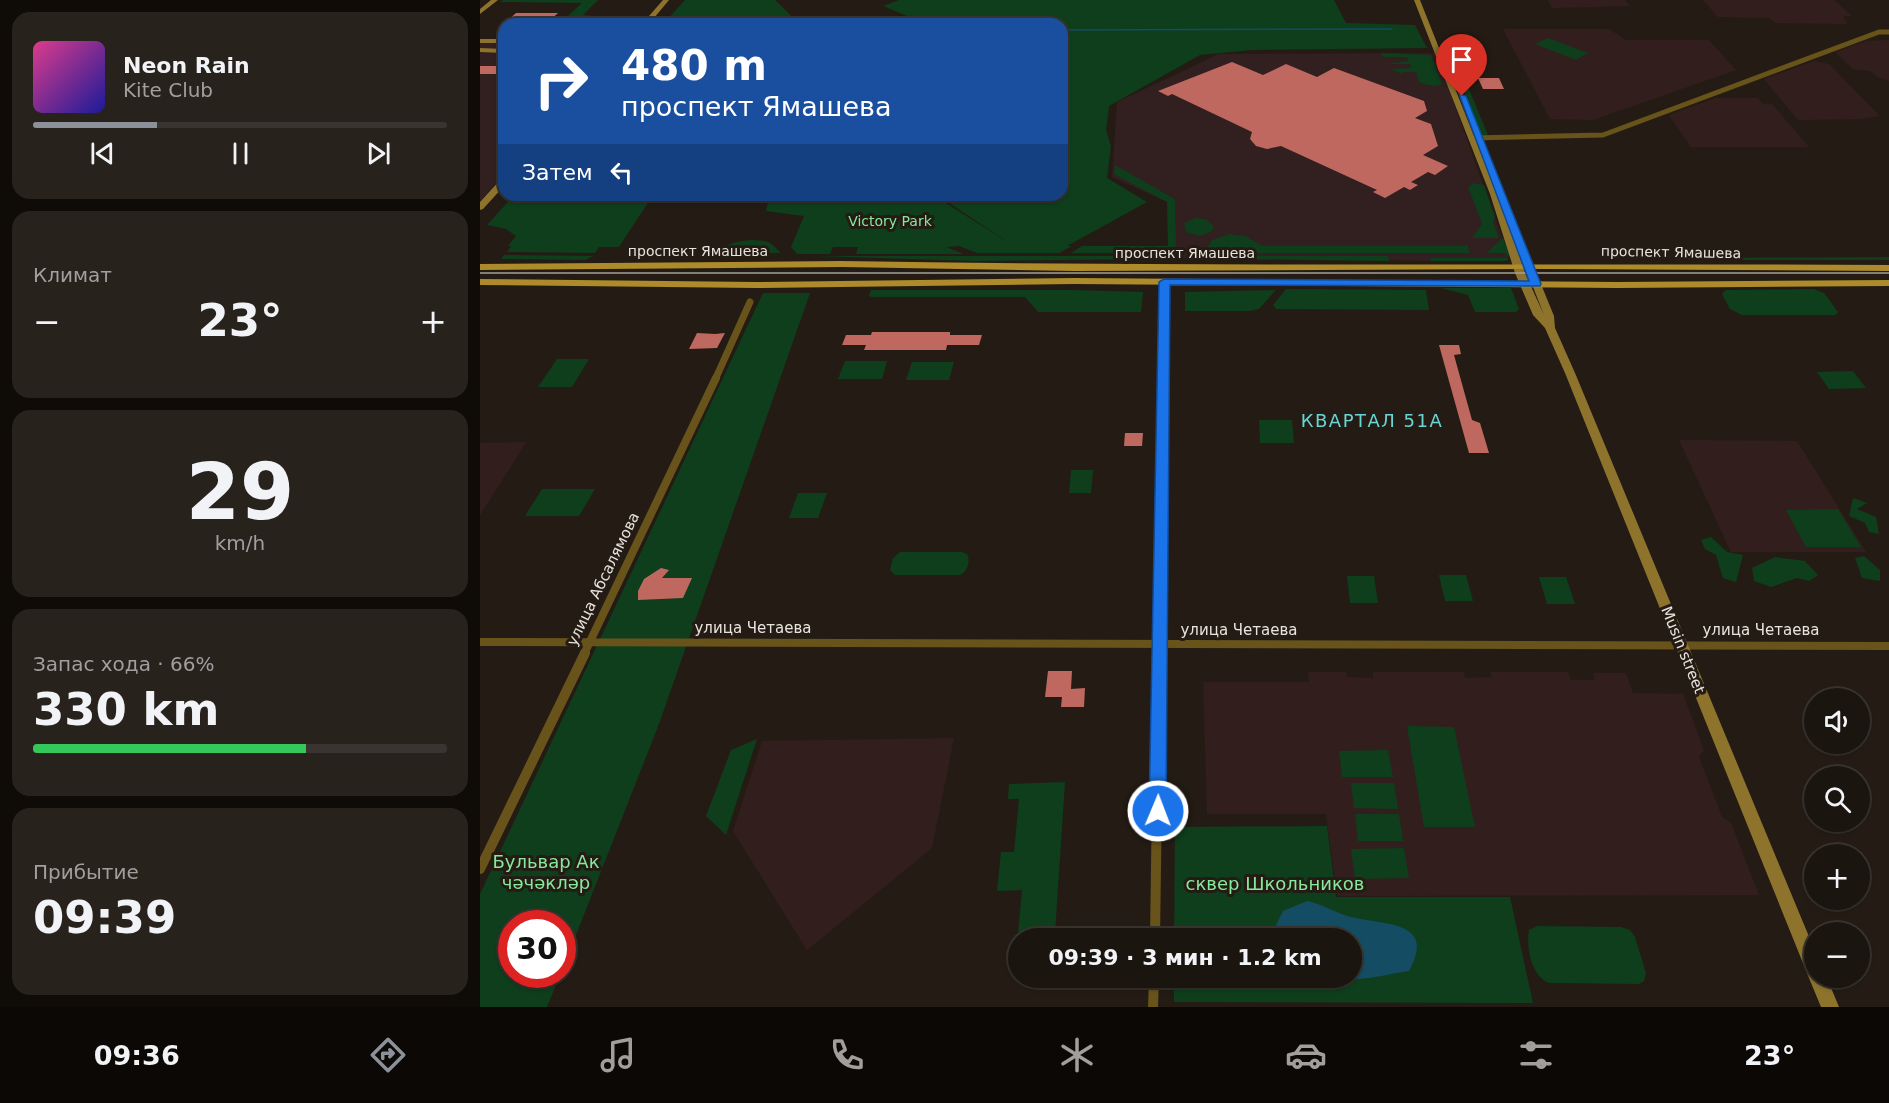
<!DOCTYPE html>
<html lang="ru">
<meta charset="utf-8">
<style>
body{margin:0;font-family:"DejaVu Sans",sans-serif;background:#28221d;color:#f1f3f6;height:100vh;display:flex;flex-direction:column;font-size:22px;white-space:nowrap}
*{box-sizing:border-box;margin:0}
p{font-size:20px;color:#a09f9e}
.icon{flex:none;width:33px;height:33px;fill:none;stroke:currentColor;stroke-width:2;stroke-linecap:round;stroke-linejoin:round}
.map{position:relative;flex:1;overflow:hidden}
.panel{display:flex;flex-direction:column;gap:12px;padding:12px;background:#0f0c08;width:480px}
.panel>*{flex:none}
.guide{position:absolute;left:18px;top:18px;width:570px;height:183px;border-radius:18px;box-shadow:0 2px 4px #0004,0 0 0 2px #39342f;background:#1a4fa0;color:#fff;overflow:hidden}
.buttons{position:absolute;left:1324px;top:688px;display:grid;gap:12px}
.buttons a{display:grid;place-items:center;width:66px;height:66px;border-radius:50%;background:#1b150f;box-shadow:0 2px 4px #0004,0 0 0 2px #39342f;font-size:30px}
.speed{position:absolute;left:18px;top:910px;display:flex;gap:12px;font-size:30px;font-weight:700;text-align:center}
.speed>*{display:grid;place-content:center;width:78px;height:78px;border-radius:50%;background:#1b150f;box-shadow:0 2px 4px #0004,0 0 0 2px #39342f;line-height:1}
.speed .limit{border:9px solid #d22;background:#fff;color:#111}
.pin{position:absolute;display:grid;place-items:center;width:51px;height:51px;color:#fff;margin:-62px -26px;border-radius:50% 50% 50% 0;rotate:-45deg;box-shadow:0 0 6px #0007}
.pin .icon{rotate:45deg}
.me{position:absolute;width:66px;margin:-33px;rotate:1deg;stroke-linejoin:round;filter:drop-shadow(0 0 4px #0008)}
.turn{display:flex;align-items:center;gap:21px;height:126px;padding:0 24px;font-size:27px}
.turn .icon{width:78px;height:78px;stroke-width:2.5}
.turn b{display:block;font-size:42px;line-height:51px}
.then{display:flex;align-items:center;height:57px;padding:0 24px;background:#0003;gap:12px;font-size:22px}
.big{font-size:45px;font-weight:800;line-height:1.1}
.panel .tile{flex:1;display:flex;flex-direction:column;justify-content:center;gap:9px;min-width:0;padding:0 21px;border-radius:18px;background:#28221d}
.panel .dial{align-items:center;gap:0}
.dial b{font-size:78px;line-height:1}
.song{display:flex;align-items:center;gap:18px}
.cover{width:72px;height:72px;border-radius:9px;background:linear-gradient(135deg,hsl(330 70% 55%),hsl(240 70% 35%))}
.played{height:6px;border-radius:3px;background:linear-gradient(90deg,#8c9099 30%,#39342f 30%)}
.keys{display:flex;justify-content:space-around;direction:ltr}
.heat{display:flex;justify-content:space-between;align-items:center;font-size:33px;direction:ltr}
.charge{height:9px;border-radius:4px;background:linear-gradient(90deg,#34c759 66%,#39342f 0)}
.trip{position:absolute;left:528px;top:928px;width:354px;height:60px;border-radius:30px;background:#1b150f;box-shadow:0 2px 4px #0004,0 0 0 2px #39342f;font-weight:800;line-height:60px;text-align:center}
.tab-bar{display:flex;height:96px;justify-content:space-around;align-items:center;background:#0b0806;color:#a09f9e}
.tab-bar .icon{width:42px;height:42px}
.tab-bar .current{color:#8c9099}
.tab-bar b{font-size:27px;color:#f1f3f6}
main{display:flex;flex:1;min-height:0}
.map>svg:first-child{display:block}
</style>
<main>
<section class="panel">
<div class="tile">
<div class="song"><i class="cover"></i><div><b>Neon Rain</b><p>Kite Club</p></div></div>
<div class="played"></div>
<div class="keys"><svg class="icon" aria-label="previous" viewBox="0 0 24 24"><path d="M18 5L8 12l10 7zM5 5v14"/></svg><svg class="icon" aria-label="pause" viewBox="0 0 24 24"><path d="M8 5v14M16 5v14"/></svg><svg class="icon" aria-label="next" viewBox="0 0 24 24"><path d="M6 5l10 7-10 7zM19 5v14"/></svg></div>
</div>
<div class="tile"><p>Климат</p>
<div class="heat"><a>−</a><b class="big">23°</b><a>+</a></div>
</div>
<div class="tile dial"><b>29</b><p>km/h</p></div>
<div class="tile"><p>Запас хода · 66%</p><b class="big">330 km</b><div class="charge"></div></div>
<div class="tile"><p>Прибытие</p><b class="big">09:39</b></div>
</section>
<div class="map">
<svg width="1409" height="1007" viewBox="0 0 1409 1007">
<rect width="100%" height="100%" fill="#241c14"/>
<path fill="#321f1f" d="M0,42h24v132l-24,27z
M956,53l72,201 -1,6 -45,1 -304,-3 6,-2 7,-10v-42l-59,-27 5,-75 102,-48z"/>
<path fill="#321f1d" d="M1068,0h77l5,6 -78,2z
M1223,0h131l18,16h-9l4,8 -72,-1 -6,-5 -51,-1z
M1023,29h106l17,11h83l27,30 -143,50 -43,-1z
M1409,40v41l-11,-4 -8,-6 -17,-2 -18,-17 31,-11z
M1334,61l15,3 51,52 -21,3 -61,1 -34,-41z
M1235,98h43l5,6h9l37,43h-118l-22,-32z
M1199,440l118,1 69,111h-135z
M46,442l-6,10 -40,63v-72z
M828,672h38l1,5 26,1v-6h91l1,6 27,-1 -2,-5h78l3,8h24l-2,-7h33l7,20 50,1 21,56 -5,7 23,60 9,6 28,72 -422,1 -11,-82h-119l-4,-132h106z
M474,738l-22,110 -125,102 -74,-119 29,-90z"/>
<path fill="#0e3e1c" d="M23,0h95l-15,15 13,1 -9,8h-28l23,-21 -82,-1z
M205,0h90l23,23 -135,1z
M419,0h435l12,23 69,2 12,23 -175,2 -52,5 -91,51 -3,24 5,16 -4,32 40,24 -80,44h5l-13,7h-82l-18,-7 -13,1 18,7h-108l2,-7h-25l-3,7h-33l-6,-7 13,-31 -38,-5 4,-16h163l78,49 -74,-49h125v-171h-102l-3,-4h-40l-34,-14z
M1068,38l40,15 -12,7 -41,-16z
M901,53l50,2 11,29c-7,4 -15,1 -23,-2l-3,-10h-13l-1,2 -12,-5 21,-1 -1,-4h-27l26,-3 -2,-4h-24z
M978,77h6l24,58h-6z
M635,165l60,34 1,47 -6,7h-99l11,-7h86l-1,-44 -53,-28z
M993,183l11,2 11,32 -2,5 6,16h-27l10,-14 -14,-37z
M34,195h194l-57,3 -32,49h-20l-4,6 -88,-1 4,-6h-3l8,-10 -10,-7 -19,-4z
M716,218l10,1 8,7 -2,5 -12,5 -14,-4 -2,-9z
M750,234l15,2 18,10h202l2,-2 3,9h-260l-3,-5 5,-8z
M1023,238l6,16 -1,6 -4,1h-73l-1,-3h78l-2,-5h-20z
M272,240c18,1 17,1 29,13h-63c10,-11 20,-12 34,-13z
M24,255l89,1 -8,4 -84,-1z
M336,256h349l-7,3 -185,2z
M734,256h174l1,5 -171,-2z
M1409,257v3h-214l-3,-2z
M961,288h70l8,21 -3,3h-41l-7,-17z
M806,289l140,1 3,20 -153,-1 -3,-4z
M1334,289l10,4 14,19 -3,3h-93l-12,-6 -8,-15 4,-4z
M391,290h203l69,2 -2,20h-103l-13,-15h-154l-2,-2z
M796,290l-17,19 -10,2h-64v-19z
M283,293h47l-151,431 -96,244 -1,-44h-50v51h48l-13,32h-67v-113z
M77,359h32l-17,28h-34z
M365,361h42l-5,18h-44z
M432,362h42l-5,18h-43z
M1373,371l13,17 -37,1 -12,-17z
M779,420h33l2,23h-34z
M591,470h22l-2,23h-22z
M62,489h53l-16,27h-54z
M318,493h29l-9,25h-29z
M1373,498l14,5 -10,6 19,8 3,17 -10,-2 -4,-9 -16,-7z
M1358,509l23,38h-55l-20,-37z
M1231,537l16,15 16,3 -7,27 -13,-4 -7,-23 -11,-6 -4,-9z
M420,552h62l5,2c4,7 0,18 -7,21h-65l-5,-5 3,-12z
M1384,556l16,14v11l-18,-3 -7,-20z
M1295,557l30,4 13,14 -9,6 -12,-3 -26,9 -17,-6 -2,-13z
M959,575h27l7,26h-28z
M867,576h27l4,27h-28z
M1059,577h27l9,27h-28z
M927,726l47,1 21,100h-51z
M277,739l-31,96 -20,-19 25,-66z
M908,750l5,27h-51l-3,-26z
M585,782l-10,151 -37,1 4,-44 -25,1 4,-39h13l5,-53h-11l1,-15z
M871,783h43l4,26 -44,-1z
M875,814h44l4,27h-45z
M847,826l9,71h174l23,106 -359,-1v-24h178v-39h-178l1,-112z
M924,848l5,30 -54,1 -4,-30z
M1057,926l84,1 9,3 5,7 11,36 -2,8 -5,3 -90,-1c-18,-7 -23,-36 -20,-53z"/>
<path fill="#144c63" d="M827,901c16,3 28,12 44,16 31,8 87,3 58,54 -21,3 -54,12 -73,7h16v-39h-76v-14l7,-14z"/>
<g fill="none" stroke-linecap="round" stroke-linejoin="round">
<path stroke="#144c63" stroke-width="1.5" d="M582,30l330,-1"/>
</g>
<path fill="#bf6860" d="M36,13h42l-11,10h-42z
M752,62l31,13 23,-11 31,13 17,-9 90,33 3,10 -12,7 16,6 7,22 -15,9 25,11 -13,9 -7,-3 -17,10 7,3 -8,5 -6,-3 -19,11 -12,-6 4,-2 -96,-44 -14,3 -11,-3 -6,-7 2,-7 -80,-38 -4,2 -10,-5z
M0,66h24v8h-24z
M998,78h21l5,11h-21z
M392,332h78v3h32l-3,10h-32l-1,5h-82l2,-5h-24l4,-10h25z
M217,333l18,1 10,-1 -8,15 -28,1z
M959,345h20l2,9 -7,1 18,65 8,3 9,30h-20z
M645,433h18l-1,13h-18z
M181,568l8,2 -7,8h30l-9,20 -45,2v-9l6,-12z
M568,671h24l-1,18 14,-1 -1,19h-23l1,-10h-17z"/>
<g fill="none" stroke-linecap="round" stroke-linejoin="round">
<path stroke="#68531b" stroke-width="5" d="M992,138l131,-3 276,-103h10"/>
<path stroke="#68531b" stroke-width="7" d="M235,380l35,-78
M683,380l1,-98"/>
<path stroke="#68531b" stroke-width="8" d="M0,642l1409,4
M104,654l132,-276
M679,654l4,-276"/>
<path stroke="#68531b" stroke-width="10" d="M0,869l105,-216
M675,939l4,-286
M673,1007l1,-29"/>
<path fill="#8e732c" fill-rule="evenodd" d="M11,0h7l-18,14v-5z
M183,0h6l-20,24h-7z
M934,0h6l86,217 4,-2 4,3 40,98 1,12 20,45 240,578v27h12l12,29h-18l-12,-29 -244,-605 -20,-45 -12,-13 -18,-42 -25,-79zM1031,231l33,84 -19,-42z
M0,39h24v4h-24z
M0,48l24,1v4l-24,-1z
M24,178v8l-21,23 -3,1v-8l21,-23z"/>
<path fill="#ad8a2a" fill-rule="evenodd" d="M362,261c349,6 698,2 1047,4v6l-343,-2 -472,2 -232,-4 -362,3v-6z
M594,278l544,4 271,-2v6l-271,2 -544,-4 -318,4 -276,-3v-6l276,3z"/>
<path stroke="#a59f99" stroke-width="1.5" d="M0,273h1409"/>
</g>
<path fill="#1a73e8" stroke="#114b97" stroke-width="1.5" d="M979,94l7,2 75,188 -1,2 -370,-1 -4,526 -2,6 -6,3 -6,-3 -3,-6 10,-529 5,-3 365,2z"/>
<g text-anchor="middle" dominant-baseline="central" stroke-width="6" stroke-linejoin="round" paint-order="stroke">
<g font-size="14" fill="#87e99b" stroke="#241c14">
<text x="410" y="221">Victory Park</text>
</g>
<g font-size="14" fill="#e9e3de" stroke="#241c14">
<text x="218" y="251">проспект Ямашева</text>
<text transform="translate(1191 252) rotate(1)">проспект Ямашева</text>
<text x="705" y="253">проспект Ямашева</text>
</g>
<g font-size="15" fill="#e9e3de" stroke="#241c14">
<text transform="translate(123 579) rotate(-64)">улица Абсалямова</text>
<text x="273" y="628">улица Четаева</text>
<text x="759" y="630">улица Четаева</text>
<text x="1281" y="630">улица Четаева</text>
<text transform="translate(1203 650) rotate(68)">Musin street</text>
</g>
<g font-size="18" letter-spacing="1.5" fill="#68d5d4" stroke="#241c14">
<text x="892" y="420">КВАРТАЛ 51А</text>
</g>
<g font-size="18" fill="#87e99b" stroke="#241c14">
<text x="66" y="861">Бульвар Ак<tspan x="66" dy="21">чәчәкләр</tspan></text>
<text x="795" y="883">сквер Школьников</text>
</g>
</g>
</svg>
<div class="buttons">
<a><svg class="icon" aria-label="sound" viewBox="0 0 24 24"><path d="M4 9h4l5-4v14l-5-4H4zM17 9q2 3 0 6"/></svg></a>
<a><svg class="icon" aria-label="search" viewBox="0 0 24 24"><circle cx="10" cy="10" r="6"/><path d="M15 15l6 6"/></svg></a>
<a>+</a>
<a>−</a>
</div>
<div class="speed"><div class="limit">30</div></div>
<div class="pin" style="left:982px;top:96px;background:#d93025"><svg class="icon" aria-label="arrive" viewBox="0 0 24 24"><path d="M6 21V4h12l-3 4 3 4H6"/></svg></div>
<svg class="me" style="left:678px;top:811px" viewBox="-20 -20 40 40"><circle r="17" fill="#1a73e8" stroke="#fff" stroke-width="3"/><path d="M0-11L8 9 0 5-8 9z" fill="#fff"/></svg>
<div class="trip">09:39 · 3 мин · 1.2 km</div>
<div class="guide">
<div class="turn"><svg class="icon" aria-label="right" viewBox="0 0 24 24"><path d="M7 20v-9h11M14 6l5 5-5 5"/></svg><div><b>480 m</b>проспект Ямашева</div></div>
<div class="then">Затем<svg class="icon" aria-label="left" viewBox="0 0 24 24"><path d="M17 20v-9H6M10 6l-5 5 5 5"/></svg></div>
</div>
</div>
</main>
<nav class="tab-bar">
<b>09:36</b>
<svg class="icon current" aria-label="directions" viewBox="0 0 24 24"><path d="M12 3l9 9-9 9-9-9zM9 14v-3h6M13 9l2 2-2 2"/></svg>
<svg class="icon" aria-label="music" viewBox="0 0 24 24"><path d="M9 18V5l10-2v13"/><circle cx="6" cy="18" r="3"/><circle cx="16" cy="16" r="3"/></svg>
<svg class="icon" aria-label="phone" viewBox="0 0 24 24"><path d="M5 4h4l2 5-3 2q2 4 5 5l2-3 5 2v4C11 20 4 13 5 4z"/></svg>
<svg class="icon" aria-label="climate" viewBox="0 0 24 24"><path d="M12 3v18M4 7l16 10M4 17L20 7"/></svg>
<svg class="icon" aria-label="car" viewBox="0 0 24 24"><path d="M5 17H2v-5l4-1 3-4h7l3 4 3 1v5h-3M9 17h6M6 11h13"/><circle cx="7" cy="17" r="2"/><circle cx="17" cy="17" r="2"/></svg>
<svg class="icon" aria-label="filters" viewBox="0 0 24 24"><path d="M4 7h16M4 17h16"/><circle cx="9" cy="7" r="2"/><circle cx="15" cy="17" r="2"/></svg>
<b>23°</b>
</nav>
